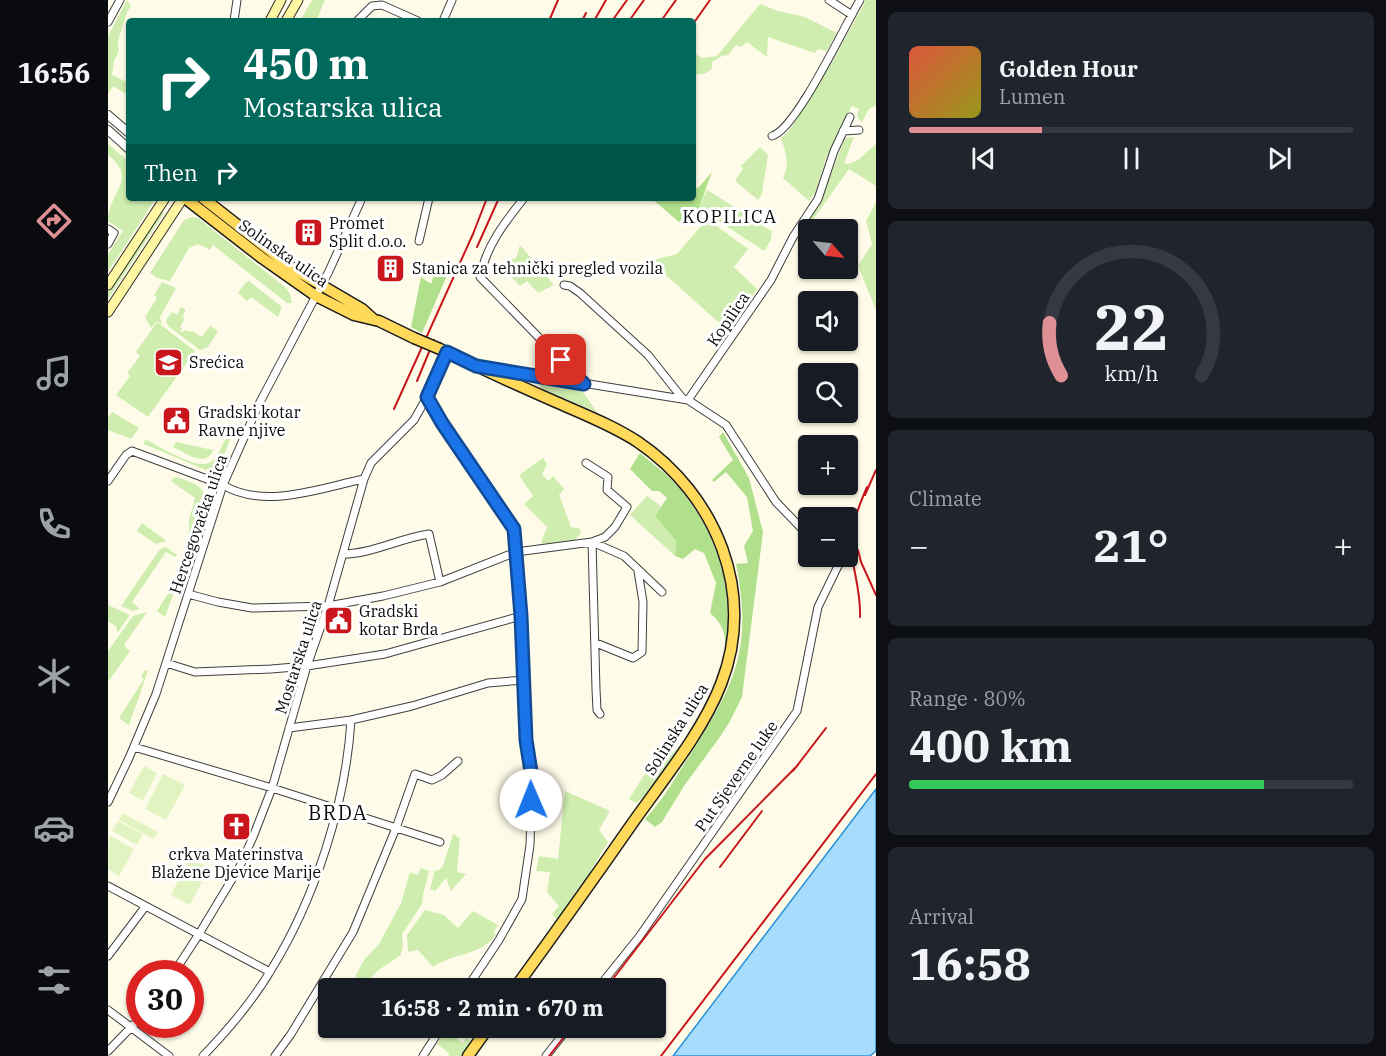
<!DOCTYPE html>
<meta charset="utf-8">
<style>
body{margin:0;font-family:"IBM Plex Serif",serif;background:#20242c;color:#f1f3f6;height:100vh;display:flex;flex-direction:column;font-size:22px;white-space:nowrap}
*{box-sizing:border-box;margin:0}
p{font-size:20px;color:#9ea1a6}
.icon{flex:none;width:33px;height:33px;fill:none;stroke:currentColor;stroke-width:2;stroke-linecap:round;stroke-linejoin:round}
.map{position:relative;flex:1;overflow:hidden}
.details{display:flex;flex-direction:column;gap:12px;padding:12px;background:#0d0f14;width:510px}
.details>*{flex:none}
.top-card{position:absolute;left:18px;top:18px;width:570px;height:183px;border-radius:6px;box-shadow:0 2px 4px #0004;background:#00695c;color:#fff;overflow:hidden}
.needle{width:39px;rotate:118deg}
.fabs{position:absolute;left:690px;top:219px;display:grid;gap:12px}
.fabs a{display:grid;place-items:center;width:60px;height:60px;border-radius:6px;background:#171b24;box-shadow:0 2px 4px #0004;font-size:30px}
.speed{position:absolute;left:18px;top:960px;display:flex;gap:12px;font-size:30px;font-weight:700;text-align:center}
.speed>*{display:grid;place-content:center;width:78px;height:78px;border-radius:50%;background:#171b24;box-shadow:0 2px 4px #0004;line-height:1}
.speed .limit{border:9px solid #d22;background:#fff;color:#111}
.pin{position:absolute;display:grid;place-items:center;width:51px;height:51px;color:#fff;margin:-26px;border-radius:12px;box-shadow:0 3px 9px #0006}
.me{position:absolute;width:66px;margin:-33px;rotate:359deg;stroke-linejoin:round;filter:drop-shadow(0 0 4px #0008)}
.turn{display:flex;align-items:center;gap:21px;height:126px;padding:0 18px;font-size:27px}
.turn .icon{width:78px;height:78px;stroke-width:2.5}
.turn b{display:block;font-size:42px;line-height:51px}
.then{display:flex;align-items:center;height:57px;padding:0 18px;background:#0003;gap:12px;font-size:22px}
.big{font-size:45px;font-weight:700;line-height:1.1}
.details .widget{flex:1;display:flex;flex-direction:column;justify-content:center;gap:9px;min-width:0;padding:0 21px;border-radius:9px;background:#20242c}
.details .dial{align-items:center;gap:0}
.dial svg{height:156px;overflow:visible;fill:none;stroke:#363941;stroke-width:7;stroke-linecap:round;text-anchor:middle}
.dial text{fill:#f1f3f6;stroke:none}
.song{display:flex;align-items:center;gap:18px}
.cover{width:72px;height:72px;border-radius:9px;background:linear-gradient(135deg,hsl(10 70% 55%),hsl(60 70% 35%))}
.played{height:6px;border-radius:3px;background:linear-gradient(90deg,#df9094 30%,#363941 30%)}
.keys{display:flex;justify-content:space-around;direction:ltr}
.heat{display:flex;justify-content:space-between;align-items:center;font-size:33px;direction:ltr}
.charge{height:9px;border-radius:4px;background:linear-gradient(90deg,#34c759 80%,#363941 0)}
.trip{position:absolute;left:210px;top:978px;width:348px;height:60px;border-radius:6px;background:#171b24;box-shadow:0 2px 4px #0004;font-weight:700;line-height:60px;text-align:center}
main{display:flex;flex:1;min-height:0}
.tab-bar{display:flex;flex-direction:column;width:108px;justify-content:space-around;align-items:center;background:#090b0e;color:#9ea1a6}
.tab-bar .icon{width:42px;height:42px}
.tab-bar .on{color:#df9094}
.tab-bar b{font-size:27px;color:#f1f3f6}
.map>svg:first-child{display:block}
</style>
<main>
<nav class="tab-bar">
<b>16:56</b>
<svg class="icon on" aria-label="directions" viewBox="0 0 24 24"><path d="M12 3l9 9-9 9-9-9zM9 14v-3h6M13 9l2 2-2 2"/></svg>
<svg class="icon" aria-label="music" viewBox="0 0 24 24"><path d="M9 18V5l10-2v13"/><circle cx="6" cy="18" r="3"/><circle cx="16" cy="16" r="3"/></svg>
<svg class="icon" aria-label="phone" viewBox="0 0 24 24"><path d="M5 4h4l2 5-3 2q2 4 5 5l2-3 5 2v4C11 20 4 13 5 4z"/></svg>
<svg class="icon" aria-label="climate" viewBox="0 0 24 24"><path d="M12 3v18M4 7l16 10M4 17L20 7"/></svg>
<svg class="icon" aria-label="car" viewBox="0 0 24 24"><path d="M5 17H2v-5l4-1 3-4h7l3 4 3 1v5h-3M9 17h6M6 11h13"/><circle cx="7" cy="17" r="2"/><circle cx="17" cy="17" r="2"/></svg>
<svg class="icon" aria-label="filters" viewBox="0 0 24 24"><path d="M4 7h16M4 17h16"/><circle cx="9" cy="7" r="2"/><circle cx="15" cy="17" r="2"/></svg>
</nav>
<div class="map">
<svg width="768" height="1056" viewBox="0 0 768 1056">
<rect width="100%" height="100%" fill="#fffbe9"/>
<path fill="#cfedaf" d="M19,0l4,6 -4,6 -9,29 1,10 -5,10 -2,14 17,8v13l-16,-10 -5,8v-58z
M204,0h13l-9,21h-16z
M758,0h10v105l-7,4 -7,13 -3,-2 -2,-6 2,-5 -7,-3 -27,54 -9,31 -7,10 -26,-23c7,-14 3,-25 -2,-40l7,-6 47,-75z
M652,4l18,7 27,6 32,16 -10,18 -9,-2 -3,4 -47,-16 -1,20 -20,-15 -6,5 -5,-2 -8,10 -6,1 -10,6v7l-8,5 -11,1v-23l9,6 15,-2z
M746,137l-10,26 4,1 10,-4 18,-16v42l-27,-17 -52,73 -1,-2 27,-41v-4l22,-57z
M0,144l21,18v36h27l-48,74v-18l15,-23 -15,-10c0,-29 31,-41 0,-66z
M652,147l8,8 -6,39 -4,6 -23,-19 8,-12 -2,-3z
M599,190c22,13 42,28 65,41l-1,9 -7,11 -65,-43z
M768,202v108l-18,-44 14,-22 -6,-23z
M52,211l4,2 -56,86v-6z
M83,217l7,1 87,69 5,7 2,9h-5l-74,-58 -3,5 -12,-6 -9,4 -19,33 -13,-3 -7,-5 34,-53z
M599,219l41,30 -14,18 23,22 -19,29 -12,11 -76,-68 27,-7z
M412,245l34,40 -16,8 -11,-12 -7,5 -22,-23 18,-5z
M141,281l33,26 -4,10 -27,-20 -4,4 -9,-8 8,-11z
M54,282l14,6 -16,29 2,8 -5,-4 -6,7 -6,-11 12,-19 -3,-3z
M73,307l5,3 -3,5 1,5 -4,7 2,1 -2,3 3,1 2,-2 5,2 2,-1 10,6 8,-11 8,5 -10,16 -8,3 -32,-24 -2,-6 6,-8 5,3z
M49,322l38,29 -47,66 -32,-22 14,-19 -3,-3 13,-17 -4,-4z
M435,381l38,8 16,23 -55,-23 -3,-5z
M4,412l27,16 -8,11 -23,-9v-12z
M120,433l4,2 -12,30 -12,6 -64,-27 1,-5c14,7 52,32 66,23 8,-5 13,-21 17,-29z
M68,442l37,8v1c-9,17 -27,2 -40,-4z
M435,458l4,6 -5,10 7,7 4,-5 11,13 -5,6 12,32 9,2 1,4 -6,7 -32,4 -2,-2 6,-15 -23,-23 9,-8 -14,-21z
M69,477c12,5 27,7 28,22l-16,48v-27l6,-22 -24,-17 2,-3z
M539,496l14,10 -6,10 21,25 -1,15 -45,-41z
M34,523l22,16 2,2 -10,3 -19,-13z
M58,547l11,8 -2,2 -9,-5 -34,50 8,7 -7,2 -12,-5 39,-57z
M73,573l-16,44 -8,-6z
M0,605l22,10 -12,17 -2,-2 1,-3 -9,-6z
M39,612l-23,33 6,6 -22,31v-31l25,-35z
M37,670l3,1 -19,54 -10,-7 25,-39 -3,-2z
M577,740l-37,53 -12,10 -7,-4 29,-46 11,4z
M457,791l45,20 -11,19 9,12 -26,43 -25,35 -5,-6 7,-8 -12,-14 3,-20 -14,-1 3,-15 19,3z
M345,834l7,4 -3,34 9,2 -15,17 -5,-13 -11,13 -5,-2 5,-19 3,1 5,-5z
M313,868l8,3 -6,24 -1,9 -20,30 1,11 -2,10 -24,16 -11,14 -11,-8 9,-17 15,-16 22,-41 9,-31 7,3z
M317,910l19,5 14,13 15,-17 25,14 -4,6 2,4c-16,21 -44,18 -63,32l-15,-17 -10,2 -1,-17z
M338,1031l17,12 3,-5 5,3 -10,15h-13l2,-2 -13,-10z"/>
<path fill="#b1e08d" d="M604,172l-13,36 -20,14 -28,-24h42v-11l5,1z
M329,266l12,5 -27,62 -11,-6 10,-50 10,7z
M615,432l26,46 14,54 -21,165 -13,26 -12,18 -33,45 -22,36 -7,5 -10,-8c19,-20 30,-41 45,-64 45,-71 63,-106 46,-191l12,-1 -4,-17 9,-15 -6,-34 -21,-25 -12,10 -2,-2 21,-20 -14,-23z
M532,453c10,9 22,17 32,27 44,48 65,110 52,174 3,-18 0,-29 -14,-41l6,-30 -12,-30 -9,-4 -12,10 -8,-3 1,-15 -21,-25 12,-18 -8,-7h-7l-22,-22z"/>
<path fill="#e2f3c2" d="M36,766l13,7 -14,28 -14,-8z
M55,774l22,11 -19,35 -21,-11z
M14,813l36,19 -4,7 -35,-19z
M10,821l25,13 -6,11 -25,-14z
M1,835l25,14 -15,27 -11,-7z
M82,858l19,10 -19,37 -19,-10z"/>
<path fill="#a8dcfd" stroke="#2791db" stroke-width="1.5" d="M768,789v262l-6,5h-197z"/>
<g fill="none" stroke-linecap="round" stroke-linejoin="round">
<defs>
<path id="minor" d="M721,0l23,15
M126,21l3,-21
M249,21l15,-15 10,-1 36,16
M335,21l9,-21
M0,22l12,-22
M735,131l16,-1
M664,136c24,-6 73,-111 88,-136
M416,198c-19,24 -38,48 -44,79l104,107
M0,229l6,4 -6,11
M311,241l10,-43
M456,285l6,1 10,7 68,62 35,44
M382,368l198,32 38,25 50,77 32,33
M319,397l15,26 72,106 7,87 5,124 6,38 -2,67 -8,54 -23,41 -32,48
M580,400l83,-120 22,-43 25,-38 16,-48 16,-34
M0,481l18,-26 6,-4 91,34c42,25 97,3 141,-6
M235,554c29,0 57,-16 86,-20l11,48
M80,594l30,8 34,6 76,-2 55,-10 57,-14 76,-30 76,-10 13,-5 10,-10 12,-20 -20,-17 1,-13 -22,-14
M488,643l37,15 9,-6 1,-50 -5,-31
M58,663l29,9 76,-3 36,-3 78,-12 136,-38
M492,714l-3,-4 -1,-21 -4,-147 32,14 38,36
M181,728l62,-8 61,-14 76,-23 36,-3
M26,747l138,41 168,54
M0,802l21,-44 27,-64 67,-209 36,-81 70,-133 33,-73
M0,886l162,86
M0,956l37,-49
M65,974l26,-40 41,-68 13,-29 19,-49 35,-122 21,-60 36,-127 7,-16 43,-43 13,-23 20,-45
M490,988l41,-51 158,-226 21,-104 20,-41 -9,-10
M0,1010l61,46
M0,1051l32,-33
M95,1056c23,-24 51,-57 68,-86 44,-71 75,-167 80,-250
M167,1056l16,-22 62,-102 43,-104 19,-54 17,6 10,-5 16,-14
M315,1056l18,-28
M438,1056l22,-28"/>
<path id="tertiary" d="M0,115l21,18
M0,130l21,19"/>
<path id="secondary" d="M162,21l11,-21
M178,21l12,-21
M0,285l57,-87
M0,312l75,-114"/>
<path id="primary" d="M77,198l77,60 54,38 38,19 25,6 35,17
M95,198l89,70 70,41 11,10
M332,349c38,18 77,36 116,53 27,12 56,23 82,40 78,53 119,151 83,242 -18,47 -58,96 -87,137 -39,56 -79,112 -119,167
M360,1056l20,-28"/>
</defs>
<use href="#minor" stroke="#3e3e3e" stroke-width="9"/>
<use href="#tertiary" stroke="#3e3e3e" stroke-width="10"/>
<use href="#secondary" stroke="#2d2d2d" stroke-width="11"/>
<use href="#primary" stroke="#1c1c1c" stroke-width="13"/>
<use href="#minor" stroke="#fff" stroke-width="7"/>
<use href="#tertiary" stroke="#fff" stroke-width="8"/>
<use href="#secondary" stroke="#fff6a4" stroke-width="9"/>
<use href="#primary" stroke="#ffd959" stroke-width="10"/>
<path stroke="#c8161c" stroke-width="2" d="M441,21l9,-21
M474,21l4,-8
M486,21l12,-21
M504,21l15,-21
M521,21l15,-21
M553,21l15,-21
M585,24l17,-24
M369,247l22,-49
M309,381l17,-41
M286,409l79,-175 14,-36
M757,495l11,-25
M750,550l3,12 15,33
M752,617c1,-22 -5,-40 -8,-61 -3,-25 5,-46 15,-69
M685,771l33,-43
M612,867l42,-56
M498,988l99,-129 93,-94
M441,1056l22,-28
M553,1056l215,-282"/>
<defs>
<path id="primary-bridge" d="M306,338l26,11"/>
</defs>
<use href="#primary-bridge" stroke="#1c1c1c" stroke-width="13" stroke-linecap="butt"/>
<use href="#primary-bridge" stroke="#ffd959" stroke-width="10"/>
</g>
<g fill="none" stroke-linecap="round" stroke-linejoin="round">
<defs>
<path id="route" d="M423,800l1,-22 -6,-38 -5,-124 -7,-87 -72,-106 -15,-26 20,-45 29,14 108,18 -23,-24"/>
</defs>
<use href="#route" stroke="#114b97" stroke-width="15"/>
<use href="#route" stroke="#1a73e8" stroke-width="10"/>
</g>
<defs>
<symbol id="building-square" viewBox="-11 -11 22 22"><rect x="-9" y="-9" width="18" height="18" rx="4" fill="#c8161c" stroke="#fff"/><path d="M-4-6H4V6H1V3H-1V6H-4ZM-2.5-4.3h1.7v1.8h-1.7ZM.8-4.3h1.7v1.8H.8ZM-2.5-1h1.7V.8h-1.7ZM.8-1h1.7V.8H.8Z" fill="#fff"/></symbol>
<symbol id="school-square" viewBox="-11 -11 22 22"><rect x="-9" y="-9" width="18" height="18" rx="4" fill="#c8161c" stroke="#fff"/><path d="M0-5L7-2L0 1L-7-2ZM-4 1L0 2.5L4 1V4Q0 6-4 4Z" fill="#fff"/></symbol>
<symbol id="civic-square" viewBox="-11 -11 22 22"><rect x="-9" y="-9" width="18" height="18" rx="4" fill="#c8161c" stroke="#fff"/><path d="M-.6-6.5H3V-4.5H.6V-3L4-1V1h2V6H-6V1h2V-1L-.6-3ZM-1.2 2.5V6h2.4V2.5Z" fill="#fff"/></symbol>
<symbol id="church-square" viewBox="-11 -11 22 22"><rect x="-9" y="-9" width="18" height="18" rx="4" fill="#c8161c" stroke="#fff"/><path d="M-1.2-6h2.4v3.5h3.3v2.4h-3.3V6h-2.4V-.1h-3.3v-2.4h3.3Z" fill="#fff"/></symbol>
</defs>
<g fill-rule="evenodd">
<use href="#building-square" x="184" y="216" width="33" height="33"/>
<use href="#building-square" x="266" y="252" width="33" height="33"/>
<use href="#school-square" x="44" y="346" width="33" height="33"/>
<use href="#civic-square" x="52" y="404" width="33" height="33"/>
<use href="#civic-square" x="214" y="604" width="33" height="33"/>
<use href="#church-square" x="112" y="810" width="33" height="33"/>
</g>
<g text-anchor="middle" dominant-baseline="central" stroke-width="6" stroke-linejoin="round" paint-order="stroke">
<g font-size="16" fill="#0b0b0b" stroke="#fff" text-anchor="start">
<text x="221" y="223">Promet<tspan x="221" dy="18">Split d.o.o.</tspan></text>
<text x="304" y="268">Stanica za tehnički pregled vozila</text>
<text x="81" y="362">Srećica</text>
<text x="90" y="412">Gradski kotar<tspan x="90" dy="18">Ravne njive</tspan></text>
<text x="251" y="611">Gradski<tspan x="251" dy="18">kotar Brda</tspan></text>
<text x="128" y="854" text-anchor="middle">crkva Materinstva<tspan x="128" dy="18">Blažene Djevice Marije</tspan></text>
</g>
<g font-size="16" fill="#0b0b0b" stroke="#fff">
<text transform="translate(176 253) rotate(35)">Solinska ulica</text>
<text transform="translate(620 319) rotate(-56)">Kopilica</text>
<text transform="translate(90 524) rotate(-71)">Hercegovačka ulica</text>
<text transform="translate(190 657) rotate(-72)">Mostarska ulica</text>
<text transform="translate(568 729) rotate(-58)">Solinska ulica</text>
<text transform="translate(628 776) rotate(-55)">Put Sjeverne luke</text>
</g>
<g font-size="18" letter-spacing="1.5" fill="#0b0b0b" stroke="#fff">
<text x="622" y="216">KOPILICA</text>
</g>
<g font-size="20" letter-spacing="1.5" fill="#0b0b0b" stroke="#fff">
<text x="230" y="812">BRDA</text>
</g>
</g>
</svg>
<div class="fabs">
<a><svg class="needle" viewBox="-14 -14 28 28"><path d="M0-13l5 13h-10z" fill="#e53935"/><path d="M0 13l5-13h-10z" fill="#9ea1a6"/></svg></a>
<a><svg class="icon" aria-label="sound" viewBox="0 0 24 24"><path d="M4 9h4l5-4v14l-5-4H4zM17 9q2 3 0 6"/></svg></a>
<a><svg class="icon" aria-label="search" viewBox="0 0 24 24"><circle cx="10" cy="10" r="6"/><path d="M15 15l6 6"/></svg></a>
<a>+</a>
<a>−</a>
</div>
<div class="speed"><div class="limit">30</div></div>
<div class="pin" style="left:453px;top:360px;background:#d93025"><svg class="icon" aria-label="arrive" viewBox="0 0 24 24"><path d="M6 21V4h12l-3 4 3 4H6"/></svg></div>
<svg class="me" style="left:423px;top:800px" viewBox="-20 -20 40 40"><circle r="19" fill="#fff"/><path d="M0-13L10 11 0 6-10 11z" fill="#1a73e8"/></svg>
<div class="trip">16:58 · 2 min · 670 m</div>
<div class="top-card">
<div class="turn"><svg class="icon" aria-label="right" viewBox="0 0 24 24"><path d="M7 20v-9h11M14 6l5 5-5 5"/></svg><div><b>450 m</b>Mostarska ulica</div></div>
<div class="then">Then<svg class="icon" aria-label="right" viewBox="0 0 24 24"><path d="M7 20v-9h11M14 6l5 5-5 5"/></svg></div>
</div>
</div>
<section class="details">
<div class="widget">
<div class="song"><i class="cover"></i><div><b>Golden Hour</b><p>Lumen</p></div></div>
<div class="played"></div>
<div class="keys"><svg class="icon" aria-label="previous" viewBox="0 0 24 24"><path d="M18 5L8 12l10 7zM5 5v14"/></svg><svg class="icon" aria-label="pause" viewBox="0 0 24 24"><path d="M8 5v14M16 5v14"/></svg><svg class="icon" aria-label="next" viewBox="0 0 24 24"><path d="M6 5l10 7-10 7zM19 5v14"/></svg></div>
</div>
<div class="widget dial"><svg viewBox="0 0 100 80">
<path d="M14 69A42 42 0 1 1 86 69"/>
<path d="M14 69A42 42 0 0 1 8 42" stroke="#df9094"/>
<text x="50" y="56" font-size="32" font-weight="700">22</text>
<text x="50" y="72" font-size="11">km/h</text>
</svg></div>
<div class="widget"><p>Climate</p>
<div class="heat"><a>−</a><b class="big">21°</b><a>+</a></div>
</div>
<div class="widget"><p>Range · 80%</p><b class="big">400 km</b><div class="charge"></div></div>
<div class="widget"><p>Arrival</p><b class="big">16:58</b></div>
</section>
</main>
